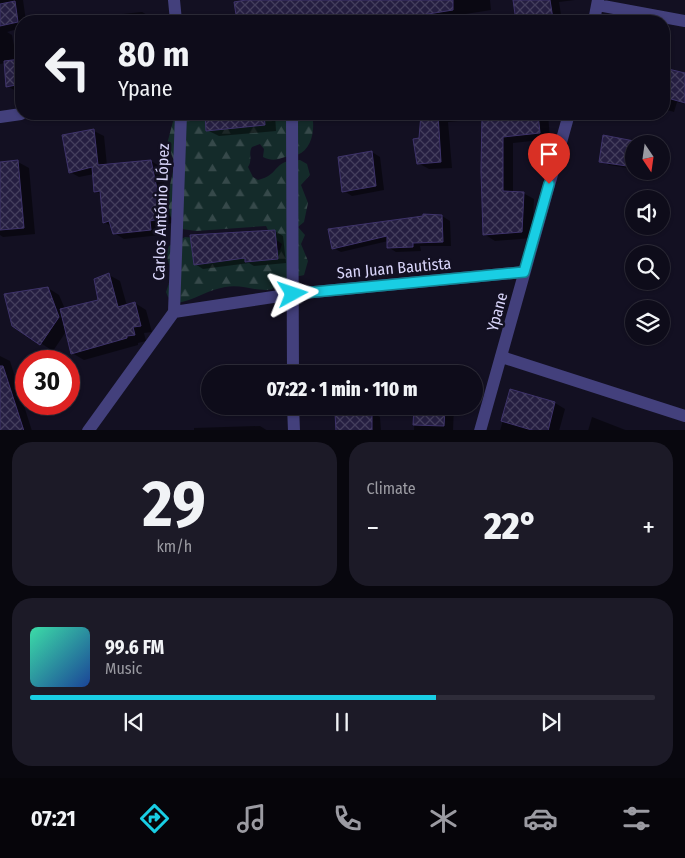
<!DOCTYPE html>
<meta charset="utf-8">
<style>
body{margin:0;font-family:"Fira Sans Condensed",sans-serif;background:#1c1a27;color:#f1f3f6;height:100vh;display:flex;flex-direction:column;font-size:19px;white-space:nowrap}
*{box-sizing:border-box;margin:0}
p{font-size:16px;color:#9b9ba2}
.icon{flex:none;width:28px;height:28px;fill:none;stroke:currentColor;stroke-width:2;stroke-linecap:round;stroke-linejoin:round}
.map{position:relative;height:430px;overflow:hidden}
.side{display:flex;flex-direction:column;gap:12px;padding:12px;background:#08070e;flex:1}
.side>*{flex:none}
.guide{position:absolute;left:15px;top:15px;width:655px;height:105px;border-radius:20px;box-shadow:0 1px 4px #0004,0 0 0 1px #2e2c39;background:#0e0c1a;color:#f1f3f6;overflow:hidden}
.needle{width:32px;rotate:167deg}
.tools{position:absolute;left:625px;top:135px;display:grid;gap:10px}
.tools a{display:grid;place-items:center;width:45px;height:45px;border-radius:50%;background:#0e0c1a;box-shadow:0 1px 4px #0004,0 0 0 1px #2e2c39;font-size:25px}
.speed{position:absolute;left:15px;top:350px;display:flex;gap:10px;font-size:25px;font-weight:700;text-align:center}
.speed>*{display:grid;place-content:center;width:65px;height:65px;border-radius:50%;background:#0e0c1a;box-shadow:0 1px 4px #0004,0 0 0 1px #2e2c39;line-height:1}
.speed .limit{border:8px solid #d22;background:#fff;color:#111}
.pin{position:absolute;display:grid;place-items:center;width:42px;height:42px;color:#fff;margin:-51px -21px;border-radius:50% 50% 50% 0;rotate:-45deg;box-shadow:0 0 5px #0007}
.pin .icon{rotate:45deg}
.me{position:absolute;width:55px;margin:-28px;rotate:85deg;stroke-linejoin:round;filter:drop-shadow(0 0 4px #0008)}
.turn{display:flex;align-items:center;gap:18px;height:105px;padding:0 20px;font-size:22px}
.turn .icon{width:65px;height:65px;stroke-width:2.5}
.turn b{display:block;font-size:35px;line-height:42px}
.big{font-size:38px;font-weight:800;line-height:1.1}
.side .widget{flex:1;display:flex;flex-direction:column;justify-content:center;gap:8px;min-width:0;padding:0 18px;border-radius:20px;background:#1c1a27}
.side .dial{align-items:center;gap:0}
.dial b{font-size:65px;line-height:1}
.song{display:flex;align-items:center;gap:15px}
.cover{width:60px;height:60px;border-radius:8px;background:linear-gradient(135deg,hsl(160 70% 55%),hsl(220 70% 35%))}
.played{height:5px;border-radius:2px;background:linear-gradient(90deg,#19cee4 65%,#2e2c39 65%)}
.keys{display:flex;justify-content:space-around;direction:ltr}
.heat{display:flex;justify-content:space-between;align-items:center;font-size:28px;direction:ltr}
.side .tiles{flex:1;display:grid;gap:12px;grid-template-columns:1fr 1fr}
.widget:last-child{grid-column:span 2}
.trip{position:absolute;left:201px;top:365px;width:282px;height:50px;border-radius:25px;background:#0e0c1a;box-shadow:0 1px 4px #0004,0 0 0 1px #2e2c39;font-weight:800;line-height:50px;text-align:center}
.menu{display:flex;height:80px;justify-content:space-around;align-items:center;background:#06050a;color:#9b9ba2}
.menu .icon{width:35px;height:35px}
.menu .on{color:#19cee4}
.menu b{font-size:22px;color:#f1f3f6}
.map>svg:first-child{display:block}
</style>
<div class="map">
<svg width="685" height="431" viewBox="0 0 685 431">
<defs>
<pattern id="forest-firs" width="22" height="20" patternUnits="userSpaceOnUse" patternTransform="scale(1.25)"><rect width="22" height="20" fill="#142b2a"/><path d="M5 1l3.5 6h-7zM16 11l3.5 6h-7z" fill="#36494a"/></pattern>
<pattern id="building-cross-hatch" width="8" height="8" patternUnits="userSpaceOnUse" patternTransform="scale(1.25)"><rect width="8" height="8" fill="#251e41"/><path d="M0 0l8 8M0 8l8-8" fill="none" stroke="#443e5d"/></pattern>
</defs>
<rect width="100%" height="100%" fill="#131022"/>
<path fill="url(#forest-firs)" d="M175,114h31l4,7 26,-3 3,-4h73c3,14 1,35 -15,41 -3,1 -8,1 -12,2 -8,3 -14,4 -22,0l1,-8 -4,-5 -8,3c-4,6 1,13 -4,20l5,10 5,3c24,-6 13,-20 42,-20l7,4 3,11 -9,10 7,18 -4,19 -6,5 7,8 -4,9 7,17 -4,14c-7,2 -17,1 -22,5 -6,5 -7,10 -16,10 -14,0 -26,-6 -41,-3 -17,3 -31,13 -47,16l-10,-6 -2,-5 6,-18 -6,-20 3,-8 16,-9 10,1 39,21 46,-9 2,-6 -11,-8 -5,-10 -70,5 -14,-2 -13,-14 -2,-17 8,-35 -8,-19z"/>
<path fill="#0007" d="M0,0h23l3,21h-5v7l-14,4 5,3 5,26 4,-1v30l-5,1 -9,-5 -2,-23 -5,1z
M253,0h237l1,10 -69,11h-184l-2,-18z
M514,0h61l-16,2 3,19h-44z
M142,12l9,5v4h-97z
M664,70l21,5v29l-8,-2 -3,10 -10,-3z
M206,114h69l1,17 -57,5 -12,-6z
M422,114h36v7l-10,1 4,46 -23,1 -11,-6z
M483,114h65l2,25 -37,4v49l10,1 11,6 -2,39 -37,3 -11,-7 -2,-63z
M94,131l10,5 3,30 44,-5 10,6 11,56 -13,3 1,9 -36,4 -10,-6 -2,-6 -8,-5 -3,-27 -5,-4 -2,-17 -15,3 -9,-5z
M604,136l40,8h-10v25l-25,-4 -8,-4z
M372,152l8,5 4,33 -32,6 -8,-5 -5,-33z
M18,162l11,6 6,66 -32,3 -3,-2v-72z
M442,216l8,5 1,25h-31l1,5 -25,1 -8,-5v-6l-47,11 -8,-4z
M275,231l8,5 3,27 -32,3 -5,-3 -46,6 -8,-5z
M109,275l11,6 7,25 8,-3 11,7 6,22 -8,1 2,8 -8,2v2l-54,15 -12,-7 -5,-23 -14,21 -40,-26 35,-37 11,7 6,14 34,-9z
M0,356l10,5 22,70h-32z
M361,369l8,5h-39l-1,-3z
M434,370l12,4h-13z
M511,391l44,12 10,6 -6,22h-59z
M336,406h35l1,7 8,4 1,14h-44z
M423,406h31l-1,25h-39l1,-21h7z
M592,417l36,14h-40z
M260,426l8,5h-74v-3z"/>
<path fill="url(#building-cross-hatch)" stroke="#3e336a" d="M246,0h207v10l-68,11h-148l-3,-19z
M513,0h37l3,19 -37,2z
M15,1l3,21 -18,4v-22z
M21,59v25l-15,3 -2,-26z
M664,68l21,5v30l-21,-6z
M205,114h59l1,11 -59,6z
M421,114h17l3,48 -24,2 -4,-25 6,-1z
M482,114h56l2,19 -37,4v54l21,1 -2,40 -39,3 -2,-64z
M94,129l4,36 53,-5 12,58 -13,3 1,9 -38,4 -4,-13 -6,2 -3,-32 -6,1 -2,-25 -23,6 -7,-38z
M603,135l31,6v26l-35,-5z
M372,151l4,35 -34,6 -4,-35z
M18,160l6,68 -24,2v-68z
M423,214l19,1 1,27 -30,1v4l-26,1v-12l-55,13 -4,-20 95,-13z
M275,230l3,29 -33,3v-4l-51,7 -4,-30z
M109,273l9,34 17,-5 6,24 -8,1 2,8 -8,1v2l-56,16 -11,-45 38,-9 -4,-21z
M48,287l11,30 -19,28 -28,-19 -8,-32z
M0,366h3l21,65h-24z
M510,389l45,13 -7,29h-13l-34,-10z
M414,408l31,1 -1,17 -31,-1z
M372,411v20h-36l-1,-18z"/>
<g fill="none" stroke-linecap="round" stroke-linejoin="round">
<path stroke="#43407c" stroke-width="12" d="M174,0l2,21
M598,5l87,16
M594,21l4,-21
M292,114l1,260
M0,117l21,-3
M174,312l7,-198
M502,357l183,59
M293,406l1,25
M88,431l86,-119 119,-18 231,-22
M480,431l89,-317"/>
</g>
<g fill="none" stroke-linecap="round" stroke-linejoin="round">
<defs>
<path id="route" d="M293,294l231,-22 25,-88"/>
</defs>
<use href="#route" stroke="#108694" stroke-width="12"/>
<use href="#route" stroke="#19cee4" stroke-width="9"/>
</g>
<g text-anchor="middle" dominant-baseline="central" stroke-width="5" stroke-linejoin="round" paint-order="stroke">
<g font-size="16" fill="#dad6fb" stroke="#131022">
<text transform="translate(161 212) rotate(-88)">Carlos António López</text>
<text transform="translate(394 268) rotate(-5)">San Juan Bautista</text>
<text transform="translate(497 312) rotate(-75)">Ypane</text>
</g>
</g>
</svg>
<div class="tools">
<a><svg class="needle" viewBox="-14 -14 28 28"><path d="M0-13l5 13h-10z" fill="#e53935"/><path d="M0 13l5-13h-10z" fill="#9b9ba2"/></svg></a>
<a><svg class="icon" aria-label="sound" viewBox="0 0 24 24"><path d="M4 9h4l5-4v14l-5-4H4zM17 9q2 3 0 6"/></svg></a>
<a><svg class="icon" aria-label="search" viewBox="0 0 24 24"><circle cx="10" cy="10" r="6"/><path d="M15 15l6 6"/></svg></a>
<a><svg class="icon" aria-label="layers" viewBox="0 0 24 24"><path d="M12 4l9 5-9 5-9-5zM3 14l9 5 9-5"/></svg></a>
</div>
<div class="speed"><div class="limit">30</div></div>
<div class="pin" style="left:549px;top:184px;background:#d93025"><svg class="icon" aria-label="arrive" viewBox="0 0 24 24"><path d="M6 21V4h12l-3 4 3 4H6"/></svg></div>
<svg class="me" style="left:293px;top:294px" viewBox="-20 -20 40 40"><path d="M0-17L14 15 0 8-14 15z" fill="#19cee4" stroke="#fff" stroke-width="4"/></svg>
<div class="trip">07:22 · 1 min · 110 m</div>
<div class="guide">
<div class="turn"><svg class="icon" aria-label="left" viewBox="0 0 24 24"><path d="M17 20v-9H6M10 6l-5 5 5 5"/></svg><div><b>80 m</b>Ypane</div></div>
</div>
</div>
<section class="side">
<div class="tiles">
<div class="widget dial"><b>29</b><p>km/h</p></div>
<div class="widget"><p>Climate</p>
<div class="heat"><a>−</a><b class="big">22°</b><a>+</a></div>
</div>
<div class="widget">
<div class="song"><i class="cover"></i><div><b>99.6 FM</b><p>Music</p></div></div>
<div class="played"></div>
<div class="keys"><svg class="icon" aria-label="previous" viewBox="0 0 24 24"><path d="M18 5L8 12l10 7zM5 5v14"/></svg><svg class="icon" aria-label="pause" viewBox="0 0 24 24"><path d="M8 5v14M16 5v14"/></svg><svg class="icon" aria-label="next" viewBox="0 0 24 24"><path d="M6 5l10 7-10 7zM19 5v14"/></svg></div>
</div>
</div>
</section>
<nav class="menu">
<b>07:21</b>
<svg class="icon on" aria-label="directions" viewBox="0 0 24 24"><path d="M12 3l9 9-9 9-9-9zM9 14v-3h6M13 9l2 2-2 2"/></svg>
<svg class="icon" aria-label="music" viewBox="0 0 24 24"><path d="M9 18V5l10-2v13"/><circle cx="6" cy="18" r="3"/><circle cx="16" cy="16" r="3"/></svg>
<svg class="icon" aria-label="phone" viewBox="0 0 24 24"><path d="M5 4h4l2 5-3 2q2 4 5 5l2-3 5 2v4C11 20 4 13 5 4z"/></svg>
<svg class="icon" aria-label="climate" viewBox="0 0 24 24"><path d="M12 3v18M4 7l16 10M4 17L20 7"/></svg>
<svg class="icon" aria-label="car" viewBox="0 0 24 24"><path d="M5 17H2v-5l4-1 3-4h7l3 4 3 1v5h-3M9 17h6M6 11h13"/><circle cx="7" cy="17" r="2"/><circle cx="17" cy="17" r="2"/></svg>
<svg class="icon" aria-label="filters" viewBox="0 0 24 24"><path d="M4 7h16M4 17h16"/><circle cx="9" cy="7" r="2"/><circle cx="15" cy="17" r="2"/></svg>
</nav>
